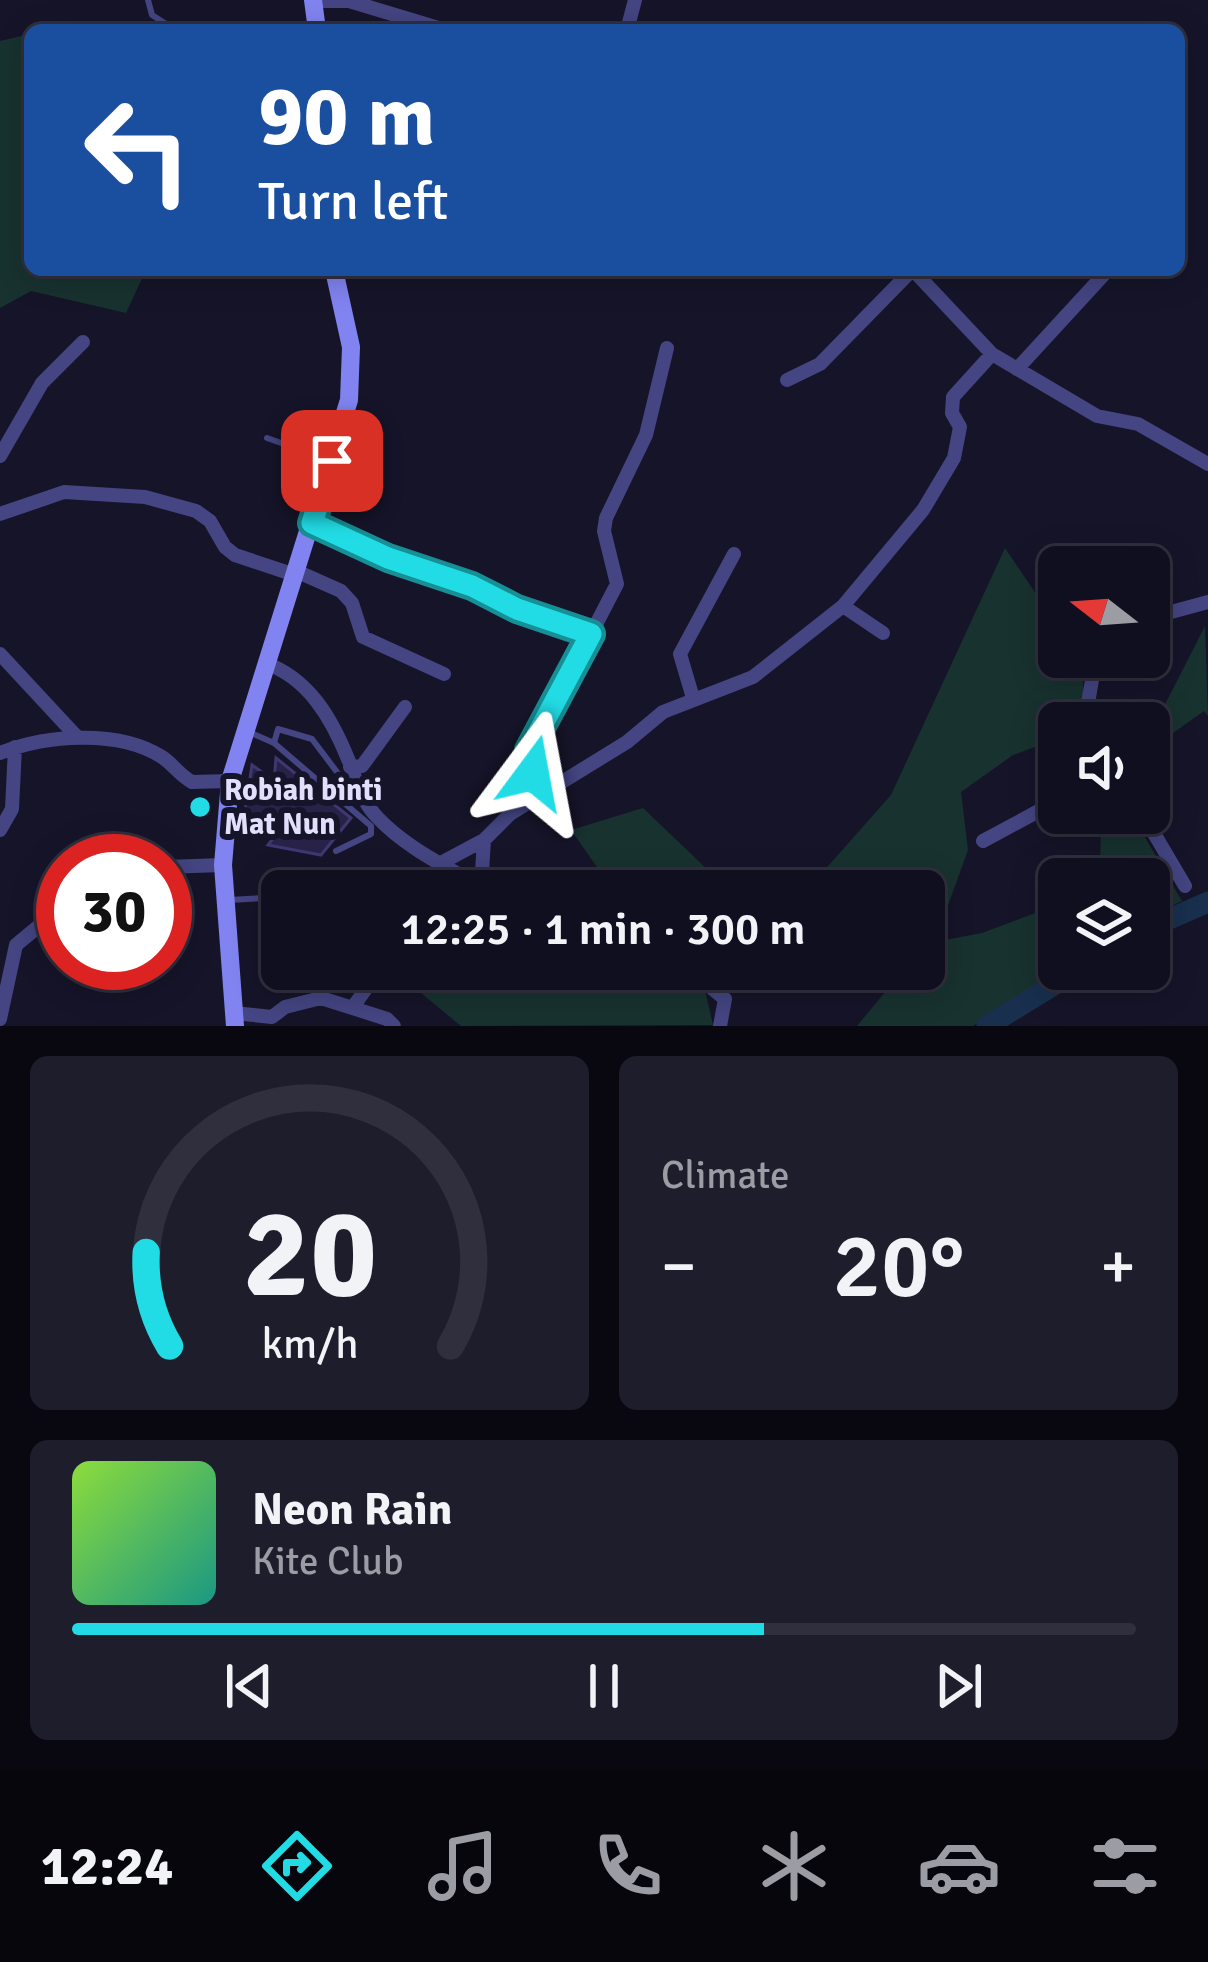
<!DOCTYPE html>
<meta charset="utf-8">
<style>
body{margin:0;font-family:Signika,sans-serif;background:#1e1d2c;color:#f1f3f6;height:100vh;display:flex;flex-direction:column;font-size:45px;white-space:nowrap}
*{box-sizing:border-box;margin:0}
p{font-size:39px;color:#9c9ca4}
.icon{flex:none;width:66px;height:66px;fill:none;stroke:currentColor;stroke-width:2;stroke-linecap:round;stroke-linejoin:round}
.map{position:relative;height:1026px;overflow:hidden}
.sheet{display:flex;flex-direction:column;gap:30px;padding:30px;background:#090811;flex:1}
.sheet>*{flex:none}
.top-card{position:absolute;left:24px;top:24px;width:1161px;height:252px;border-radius:18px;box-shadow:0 6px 30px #0003,0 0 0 3px #302f3d;background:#1a4fa0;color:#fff;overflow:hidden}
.needle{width:78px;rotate:287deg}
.fabs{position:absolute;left:1038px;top:546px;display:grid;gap:24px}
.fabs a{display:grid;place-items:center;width:132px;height:132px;border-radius:18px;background:#100f1f;box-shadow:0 6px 30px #0003,0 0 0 3px #302f3d;font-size:60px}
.speed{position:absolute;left:36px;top:834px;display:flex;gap:24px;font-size:60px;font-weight:700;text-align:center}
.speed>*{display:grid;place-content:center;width:156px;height:156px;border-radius:50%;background:#100f1f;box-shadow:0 6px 30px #0003,0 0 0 3px #302f3d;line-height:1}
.speed .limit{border:18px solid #d22;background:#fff;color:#111}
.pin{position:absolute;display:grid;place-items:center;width:102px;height:102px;color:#fff;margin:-51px;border-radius:24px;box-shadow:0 6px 18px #0006}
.me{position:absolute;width:132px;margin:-66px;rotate:13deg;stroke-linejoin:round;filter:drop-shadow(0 0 9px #0008)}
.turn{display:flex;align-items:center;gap:42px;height:252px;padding:0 36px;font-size:54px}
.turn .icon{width:156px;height:156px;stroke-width:2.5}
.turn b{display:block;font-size:84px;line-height:102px}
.big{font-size:90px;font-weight:600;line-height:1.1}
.sheet .widget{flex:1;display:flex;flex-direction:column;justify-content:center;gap:18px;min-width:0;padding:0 42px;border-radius:18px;background:#1e1d2c}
.sheet .dial{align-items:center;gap:0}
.dial svg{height:312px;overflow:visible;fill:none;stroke:#302f3d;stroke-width:7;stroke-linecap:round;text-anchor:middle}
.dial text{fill:#f1f3f6;stroke:none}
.song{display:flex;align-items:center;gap:36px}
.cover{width:144px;height:144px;border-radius:18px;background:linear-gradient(135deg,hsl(90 70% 55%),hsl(170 70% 35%))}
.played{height:12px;border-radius:6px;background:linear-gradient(90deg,#22dce5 65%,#302f3d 65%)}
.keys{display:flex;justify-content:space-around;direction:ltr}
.heat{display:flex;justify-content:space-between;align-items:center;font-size:66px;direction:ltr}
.sheet .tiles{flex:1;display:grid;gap:30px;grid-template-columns:1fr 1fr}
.widget:last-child{grid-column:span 2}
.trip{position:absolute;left:261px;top:870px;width:684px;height:120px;border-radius:18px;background:#100f1f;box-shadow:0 6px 30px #0003,0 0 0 3px #302f3d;font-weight:600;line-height:120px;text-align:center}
.menu{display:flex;height:192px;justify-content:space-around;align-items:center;background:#06060c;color:#9c9ca4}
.menu .icon{width:84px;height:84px}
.menu .selected{color:#22dce5}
.menu b{font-size:54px;color:#f1f3f6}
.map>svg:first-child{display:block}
</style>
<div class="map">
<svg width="1208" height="1026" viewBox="0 0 1208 1026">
<rect width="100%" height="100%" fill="#161429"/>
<path fill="#183230" d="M30,34v236h116l-20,43 -95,-22 -31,17v-267z
M1005,548l54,80v29h19l5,7v59h-24v15l-46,17 -52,37 7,58 -30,83 -14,2v-44h-118l85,-96z
M1205,626l3,90 -4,-5 -55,39 -2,-27 11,-5z
M643,808l87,83h-144l13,-21 -28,-40z
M1101,813h30l51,88 -33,16v-38h-49z
M1059,904v65h4l-90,57h-116l47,-57h20v-25l58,-11z
M392,969h283l28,12 10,44 -252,1z"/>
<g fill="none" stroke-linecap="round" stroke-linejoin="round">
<path stroke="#18304e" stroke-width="21" d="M1149,928l59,-26
M987,1026l93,-57"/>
</g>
<path fill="#282248" stroke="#3f3771" stroke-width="3" d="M276,758l75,60 -30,37 -53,-10 7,-9 -32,-12 9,-59 22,16z"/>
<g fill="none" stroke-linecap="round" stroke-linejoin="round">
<path stroke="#444582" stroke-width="6" d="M148,0l4,15 22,14
M267,438l62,22
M251,733l23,10 97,83v8l-35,17
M274,743l4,-14 34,10 31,41 -9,13
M229,900l53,-3"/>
<path stroke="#444582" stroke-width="14" d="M313,1h36l96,29
M627,30l8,-30
M913,270l79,84 105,62 41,8 70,40
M1017,369l91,-99
M787,380l33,-16 92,-94
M0,456l42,-73 41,-41
M0,514l64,-22 81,5 51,14 14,10 15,26 10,8 60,20
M312,523l76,35 84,28 45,23 74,25 -62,116 -1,13 15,29
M296,571l45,20 11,12 11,34 81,37
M843,606l40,27
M1149,618l59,-16
M591,634l26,-50 -13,-53 2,-13 40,-83 21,-87
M0,654l78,84
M265,663c43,15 66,54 83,96 9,21 12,40 29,58 30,32 72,51 110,73
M693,698l-13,-44 54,-100
M1092,723l-4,-20 8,-46
M0,753c46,-18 118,-24 162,4 11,7 17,18 30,25l38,-1
M350,767l12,-1 43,-59
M1142,813l43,73
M0,830l12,-21 3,-62
M983,841l76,-41
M441,863l43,-23
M165,867l58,-2
M481,887l3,-47 26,-26 117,-72 36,-30 90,-35 90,-71 80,-96 31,-52 6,-31 -8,-14 1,-16 39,-43
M447,891l14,-16
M689,969l36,30 -5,27
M353,1007l27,-38
M234,1013l38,4 13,-10 36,-9 66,21 7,7
M0,1019l16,-74 47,-39"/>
<path stroke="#8184f0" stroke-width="18" d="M313,0l4,30
M235,1026l-12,-161 7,-84 119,-381 2,-53 -17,-77"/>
</g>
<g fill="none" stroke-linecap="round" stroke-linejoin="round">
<defs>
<path id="route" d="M332,461l-20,62 76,35 84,28 45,23 74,25 -62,116 -1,13 5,10"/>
</defs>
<use href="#route" stroke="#168f95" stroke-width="30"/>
<use href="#route" stroke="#22dce5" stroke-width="21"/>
</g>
<circle fill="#22dce5" stroke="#161429" stroke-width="4.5" cx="200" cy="807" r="12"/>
<g text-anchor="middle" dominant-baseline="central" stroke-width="12" stroke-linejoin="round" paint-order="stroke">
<g font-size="30" font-weight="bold" fill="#e1dffb" stroke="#161429" text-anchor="start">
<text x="224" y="790">Robiah binti<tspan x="224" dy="34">Mat Nun</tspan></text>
</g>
</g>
</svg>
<div class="fabs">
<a><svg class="needle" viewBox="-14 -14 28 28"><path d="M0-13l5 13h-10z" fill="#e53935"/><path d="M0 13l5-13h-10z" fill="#9c9ca4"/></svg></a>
<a><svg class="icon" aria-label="sound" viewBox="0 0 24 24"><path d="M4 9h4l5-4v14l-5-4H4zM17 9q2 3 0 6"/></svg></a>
<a><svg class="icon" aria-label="layers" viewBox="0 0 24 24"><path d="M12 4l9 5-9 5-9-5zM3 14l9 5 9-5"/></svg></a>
</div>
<div class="speed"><div class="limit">30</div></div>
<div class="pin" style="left:332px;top:461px;background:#d93025"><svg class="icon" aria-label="arrive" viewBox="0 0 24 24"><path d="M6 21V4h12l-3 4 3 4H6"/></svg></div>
<svg class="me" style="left:533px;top:773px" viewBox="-20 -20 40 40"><path d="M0-17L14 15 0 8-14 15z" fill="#22dce5" stroke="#fff" stroke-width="4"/></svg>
<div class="trip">12:25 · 1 min · 300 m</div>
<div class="top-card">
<div class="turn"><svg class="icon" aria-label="left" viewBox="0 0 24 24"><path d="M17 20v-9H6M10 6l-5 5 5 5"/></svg><div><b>90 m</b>Turn left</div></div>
</div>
</div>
<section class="sheet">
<div class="tiles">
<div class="widget dial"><svg viewBox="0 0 100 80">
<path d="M14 69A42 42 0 1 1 86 69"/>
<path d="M14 69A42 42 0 0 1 8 45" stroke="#22dce5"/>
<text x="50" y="56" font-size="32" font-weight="700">20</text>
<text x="50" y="72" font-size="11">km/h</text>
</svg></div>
<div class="widget"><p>Climate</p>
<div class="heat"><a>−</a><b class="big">20°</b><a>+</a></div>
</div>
<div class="widget">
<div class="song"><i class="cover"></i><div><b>Neon Rain</b><p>Kite Club</p></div></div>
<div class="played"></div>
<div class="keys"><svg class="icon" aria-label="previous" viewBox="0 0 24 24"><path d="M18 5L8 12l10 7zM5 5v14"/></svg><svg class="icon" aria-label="pause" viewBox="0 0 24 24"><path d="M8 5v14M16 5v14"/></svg><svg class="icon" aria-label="next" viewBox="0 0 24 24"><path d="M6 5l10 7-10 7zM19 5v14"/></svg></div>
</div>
</div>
</section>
<nav class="menu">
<b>12:24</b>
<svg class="icon selected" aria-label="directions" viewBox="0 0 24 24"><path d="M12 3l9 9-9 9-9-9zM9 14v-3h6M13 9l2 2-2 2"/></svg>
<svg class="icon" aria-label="music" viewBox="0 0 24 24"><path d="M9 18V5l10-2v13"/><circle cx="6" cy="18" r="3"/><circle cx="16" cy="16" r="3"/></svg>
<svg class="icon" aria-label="phone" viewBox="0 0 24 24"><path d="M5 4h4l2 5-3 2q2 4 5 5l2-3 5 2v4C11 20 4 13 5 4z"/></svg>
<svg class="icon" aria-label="climate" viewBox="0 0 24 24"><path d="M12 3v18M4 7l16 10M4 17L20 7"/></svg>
<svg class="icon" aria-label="car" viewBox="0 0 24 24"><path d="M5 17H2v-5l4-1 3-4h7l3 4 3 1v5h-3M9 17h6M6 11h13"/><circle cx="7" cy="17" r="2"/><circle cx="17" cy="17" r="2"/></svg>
<svg class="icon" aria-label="filters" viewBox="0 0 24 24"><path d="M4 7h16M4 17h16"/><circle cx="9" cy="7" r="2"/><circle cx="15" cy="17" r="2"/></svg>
</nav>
